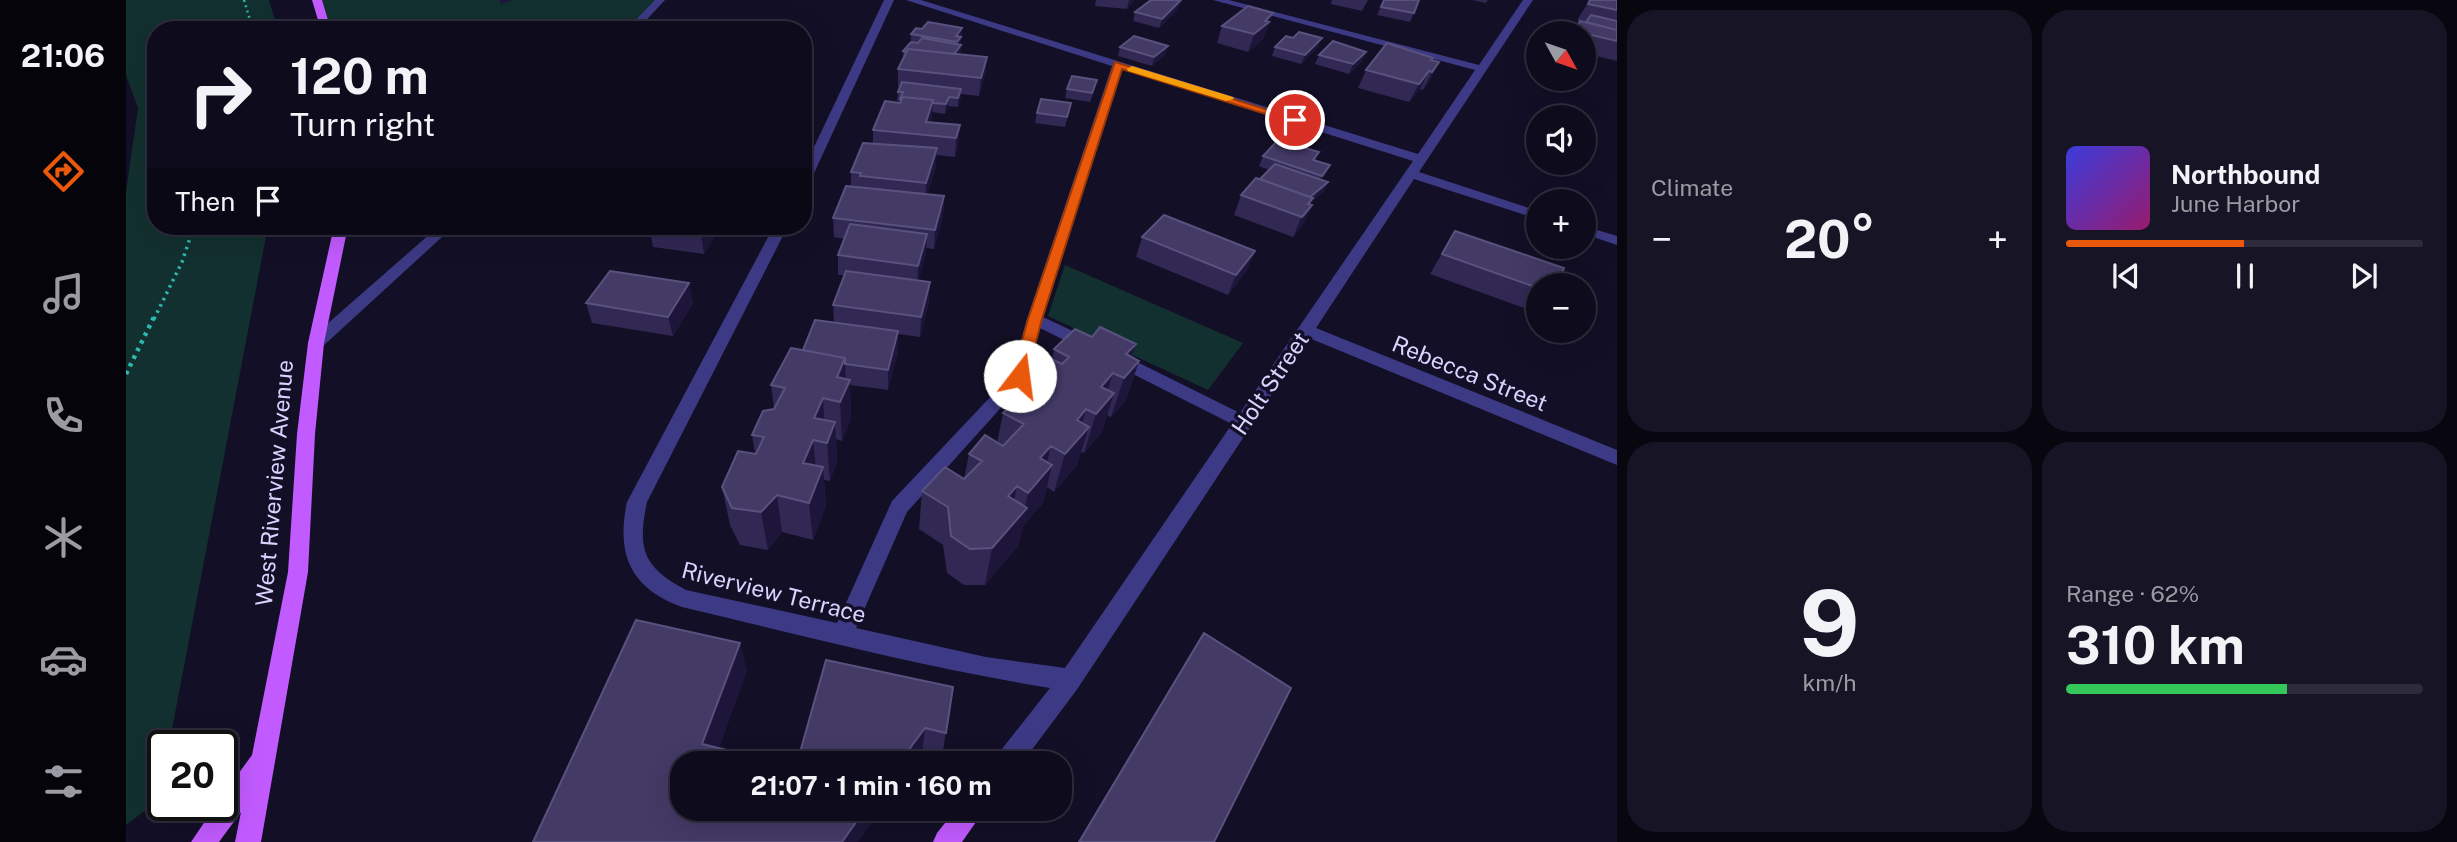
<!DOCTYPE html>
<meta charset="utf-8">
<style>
body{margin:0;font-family:"Public Sans",sans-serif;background:#171425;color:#f1f3f6;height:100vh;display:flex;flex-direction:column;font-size:26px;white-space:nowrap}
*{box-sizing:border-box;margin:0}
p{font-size:23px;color:#9b9ba3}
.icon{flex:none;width:38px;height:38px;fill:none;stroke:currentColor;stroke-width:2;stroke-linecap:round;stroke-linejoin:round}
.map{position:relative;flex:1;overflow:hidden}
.side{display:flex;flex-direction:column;gap:10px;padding:10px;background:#08060f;width:840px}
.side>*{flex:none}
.top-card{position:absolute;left:21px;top:21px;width:665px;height:214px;border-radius:28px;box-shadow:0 7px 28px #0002,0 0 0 2px #2e2b3b;background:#0e0b1c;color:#f1f3f6;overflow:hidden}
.needle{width:46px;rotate:130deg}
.buttons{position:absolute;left:1400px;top:21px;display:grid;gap:14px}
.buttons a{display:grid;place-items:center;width:70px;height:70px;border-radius:50%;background:#0e0b1c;box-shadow:0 7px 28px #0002,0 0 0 2px #2e2b3b;font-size:35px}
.speed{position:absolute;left:21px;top:730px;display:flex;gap:14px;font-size:35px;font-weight:700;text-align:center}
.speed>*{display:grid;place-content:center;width:91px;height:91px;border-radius:50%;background:#0e0b1c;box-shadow:0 7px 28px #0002,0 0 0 2px #2e2b3b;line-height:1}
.speed .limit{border:4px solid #111;border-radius:10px;background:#fff;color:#111}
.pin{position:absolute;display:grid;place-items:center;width:60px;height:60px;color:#fff;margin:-30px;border:4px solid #fff;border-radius:50%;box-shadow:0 2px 7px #0007}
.me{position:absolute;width:77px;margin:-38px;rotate:15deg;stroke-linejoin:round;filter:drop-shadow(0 0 5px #0008)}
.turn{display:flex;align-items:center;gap:24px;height:147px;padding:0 28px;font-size:32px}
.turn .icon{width:91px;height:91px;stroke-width:2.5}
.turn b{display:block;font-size:49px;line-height:60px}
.then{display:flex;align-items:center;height:66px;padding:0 28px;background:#0003;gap:14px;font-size:26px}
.big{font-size:52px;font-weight:700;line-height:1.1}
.side .tile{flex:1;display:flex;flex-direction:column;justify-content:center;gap:10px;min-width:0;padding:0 24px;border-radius:28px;background:#171425}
.side .dial{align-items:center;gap:0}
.dial b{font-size:91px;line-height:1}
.song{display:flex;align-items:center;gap:21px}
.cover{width:84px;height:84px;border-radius:10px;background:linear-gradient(135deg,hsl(240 70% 55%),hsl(320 70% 35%))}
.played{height:7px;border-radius:4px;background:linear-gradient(90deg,#ea580c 50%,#2e2b3b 50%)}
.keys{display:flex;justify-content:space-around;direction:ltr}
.heat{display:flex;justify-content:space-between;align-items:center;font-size:38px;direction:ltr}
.charge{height:10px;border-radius:5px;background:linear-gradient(90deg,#34c759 62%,#2e2b3b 0)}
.side .tiles{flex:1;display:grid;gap:10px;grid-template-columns:repeat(2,1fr)}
.trip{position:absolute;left:544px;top:751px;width:402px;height:70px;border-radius:28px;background:#0e0b1c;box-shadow:0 7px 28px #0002,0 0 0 2px #2e2b3b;font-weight:700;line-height:70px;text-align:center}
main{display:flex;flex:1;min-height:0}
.menu{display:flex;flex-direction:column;width:126px;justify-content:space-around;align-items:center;background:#06040b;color:#9b9ba3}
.menu .icon{width:49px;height:49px}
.menu .active{color:#ea580c}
.menu b{font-size:32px;color:#f1f3f6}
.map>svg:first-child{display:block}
</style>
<main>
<nav class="menu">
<b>21:06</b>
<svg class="icon active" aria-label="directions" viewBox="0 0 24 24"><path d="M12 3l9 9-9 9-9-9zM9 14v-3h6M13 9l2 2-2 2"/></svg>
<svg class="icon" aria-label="music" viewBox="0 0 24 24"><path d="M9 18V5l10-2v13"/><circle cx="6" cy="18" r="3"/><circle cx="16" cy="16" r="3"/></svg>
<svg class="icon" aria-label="phone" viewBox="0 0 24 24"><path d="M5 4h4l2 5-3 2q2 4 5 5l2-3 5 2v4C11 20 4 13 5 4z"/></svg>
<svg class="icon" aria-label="climate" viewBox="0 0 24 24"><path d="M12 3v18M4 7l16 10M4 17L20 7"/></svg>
<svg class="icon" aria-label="car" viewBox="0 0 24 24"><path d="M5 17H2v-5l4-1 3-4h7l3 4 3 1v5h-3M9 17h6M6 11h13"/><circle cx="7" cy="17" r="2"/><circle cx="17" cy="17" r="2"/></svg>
<svg class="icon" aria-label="filters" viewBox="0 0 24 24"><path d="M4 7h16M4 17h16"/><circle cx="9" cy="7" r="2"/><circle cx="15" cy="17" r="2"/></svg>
</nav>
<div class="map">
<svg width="1491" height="842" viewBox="0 0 1491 842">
<rect width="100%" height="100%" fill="#130f26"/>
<path fill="#12302f" d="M0,0h143l9,30h-122v196h112l-99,519 -6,1v34l-4,20 -33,25v-633l12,-84 -12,-33z
M191,0h343l-29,30h-305z
M939,265l178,78 -35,47 -160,-74z"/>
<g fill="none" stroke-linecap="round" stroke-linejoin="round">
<path stroke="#2fb8b0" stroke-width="2.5" stroke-dasharray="2 3.5" stroke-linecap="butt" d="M118,0l9,30"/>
<path stroke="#2fb8b0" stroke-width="3.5" stroke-dasharray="2.5 4.5" stroke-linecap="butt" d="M28,319l28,-57 12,-36"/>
<path stroke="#2fb8b0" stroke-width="4.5" stroke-dasharray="3.5 5" stroke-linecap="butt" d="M0,374l28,-57"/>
<path fill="#3d3a85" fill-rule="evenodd" d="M529,0h10l-28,30h-11z
M758,0h10l-85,184 -6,4v-18z
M780,0h15l497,154 57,-84 -262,-70h16l250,65 44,-65h10l-114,172 119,39v8l-124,-40 -98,149 301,122v15l-308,-127 -231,350 -56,75h-27l3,-9 52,-66c-124,-20 -246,-52 -368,-81 -52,-19 -66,-53 -55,-105l147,-276h14l-141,276c-10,47 -4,65 39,88l151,33 55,-122 120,-127 15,-55 85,-253zM996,69l291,92 -173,252 -117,-58h-12l-2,4 2,4 121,61 -167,244 -79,-11 -130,-29 51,-116 119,-132 14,-52 42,21h12l2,-4 -2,-4 -51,-24z
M677,71l10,3 -6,11 -4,1z
M313,226h15l-132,121h-12l-2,-4 2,-4z
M1458,226l33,10v9l-33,-11z"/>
<path fill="#c25bff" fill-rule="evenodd" d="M186,0h10l9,30h-10z
M208,226h14l-24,117 -9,91 -7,138 -47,270h-26l6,-30 -22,30h-28l25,-37h6v-9l30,-41 36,-183 9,-138 11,-91z
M831,808h24l2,4 -21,30h-29l4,-9z"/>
</g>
<path fill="#312854" d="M970,0h38l-7,9 -32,-3z
M1206,0h36l-6,11 -31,-7z
M1258,0l30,13 -4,9 -33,-7z
M1346,0h16l-2,3z
M1464,0h27v61l-33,-8v-20h-12l8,-12 6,1 -9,-2z
M1052,9l-19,19 -26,-7 2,-9z
M1147,13l-10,26 -15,13 -31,-9 5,-17z
M836,28l-2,26 27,3 -2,18 -6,21 -18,-2 -3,13 -10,-1 -3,8 -13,-2 -2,10 30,3 -2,19 -3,13 -19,-2v12l-9,28 17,1 -1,20 -9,33 -8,-1v5l-8,28 11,21 -9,35 -22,-3v17l-10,39 -38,-5 1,34 -9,22 -6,-2 1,22 -7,20 -6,-1 2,25 -13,35 -31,-8 -14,18 -28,-5 -10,-20 -8,-38 33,-33 -3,-19 22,-26 -3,-24 32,-35 31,-27 -1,-18 11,-30h-6v-20l6,-16 -10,-2 -1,-19 18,-32v-14l22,-29v-13l27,-27v-2h-3l1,-9 1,-5h-1v-18l5,-10v-8l8,-8v-9l11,-5z
M1042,46l-3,9 -13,11 -34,-10 2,-9z
M1149,47h43l-17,17 -29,-8z
M1240,52l-4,9 -13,13 -34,-10 4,-9z
M1306,61l7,1 -9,18 -7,10 -3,-1 -11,13 -51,-14 8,-18z
M941,89h28l-5,13 -25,-4z
M945,103l-6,24 -30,-4 2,-10z
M1193,152l-4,9 10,14 -4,5 7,2 -5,10 -12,10 -1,3h2l-9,20 -10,12 -59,-22 7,-20 19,-15 9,-10 -10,-4 4,-10z
M524,226h81l-4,8 -10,-1 -13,21 -51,-7 -4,-20z
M1329,231l83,54v28l-108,-39z
M1016,237l113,14 -8,19 -19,25 -92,-38z
M563,283l4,20 -20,33 -81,-13 -6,-20z
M966,337l44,7 -4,13 7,4 -13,39 -15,17 -4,-2 -5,17 -18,21 -3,-1 -4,13 -23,27 -7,-5 -4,16 -20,23 -5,20 -33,39h-21l-17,-12 -4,-28 -24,-16 3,-38 42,-12 5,-25 28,-11 6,-30 15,-16 4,-20 30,-18 2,-10z
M1078,633l10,209h-136l111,-185z
M827,687l-11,70 -20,-4 -125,10z"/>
<path fill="#1d163a" d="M373,0h15l-13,4z
M1003,0h5l-7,9z
M1055,0l-3,9 -19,19 3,-9z
M1147,13l-10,26 -15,13 6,-18 11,-13z
M836,28l-2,26 -11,6 7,-10v-14z
M1196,38l-4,9 -17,17 4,-9z
M1042,46l-3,9 -13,11 2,-9z
M1240,52l-4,9 -13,13 4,-10z
M861,57l-2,18 -6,21 2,-18z
M1313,62l-9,18 -7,10 9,-18z
M1303,71l-9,18 -11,13 10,-18z
M835,89v9l-3,9v-9z
M823,97l-1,9 -3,8 1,-10z
M807,100l-1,18 -6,17v-13z
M834,125l-2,19 -3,13 1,-19z
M811,148l-1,19 -11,36 1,-20z
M1204,165l-5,10 -8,11 5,-10z
M1202,182l-5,10 -12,10 -4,9 5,-6 -9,20 -10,12 17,-40z
M818,196l-1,20 -9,33 1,-19z
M580,226h10l1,7 -13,21 -3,-20z
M600,226h5l-4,8z
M801,234l-1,19 -9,32 1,-19z
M1129,251l-8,19 -19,25 8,-20z
M804,282l-1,20 -9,35 1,-20z
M563,283l4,20 -20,33 -5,-19z
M772,331v20l-10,39v-20z
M1010,344l-11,32 14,-15 -13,39 -15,17 13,-39 2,-24z
M719,358l1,30 4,-8 1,39 -9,22 -2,-39 -3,-25z
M987,373l-10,33 11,-13 -12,39 -18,21 12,-39 5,-27z
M697,398l2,39 -11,-19z
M960,409l-8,30 11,-12 -12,38 -23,27 11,-38 12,-34z
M709,422l2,39 -7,20 -3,-38z
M687,440l4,38 -14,-15z
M925,446l-7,29 8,-10 -9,38 -20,23 -5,20 -33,39 7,-37 32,-36 4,-19 12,-35z
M697,467l3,38 -13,35 -4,-37z
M891,486l-8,38 -1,-28z
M651,495l5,37 -14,18 -7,-38z
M614,643l7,28 -33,92 -12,-19z
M799,728l-3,25 -8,10h-15z
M740,808h16l-24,34h-16z"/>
<path fill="#433a66" stroke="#5a527e" stroke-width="2" d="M1025,0h30l-19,19 -27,-7z
M1258,0h35l-5,13 -33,-6z
M1464,0h27v10l-29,-6z
M1122,6l25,7 -8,8 4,1 -15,12 -32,-8z
M1465,15l26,6v9l-31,-8z
M1454,21l37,9v11l-43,-10z
M802,22l34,6 -6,8 5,1 -4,5 -46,-8 5,-6 6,1z
M1173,32l23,6 -17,17 -30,-8 11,-11 7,2z
M1008,36l34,10 -14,11 -34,-10z
M796,38l39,7 -7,9 -46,-5 -2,3 -3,-1 8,-9 7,1z
M1207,41l33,11 -13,12 -34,-9z
M1261,43l46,15 -2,2 8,2 -7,10 -3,-1 -10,13 -53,-14z
M782,49l79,8 -6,21 -83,-9z
M946,76l25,4 -5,13 -25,-4z
M776,82l59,7 -3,9 -9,-1 -3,7 -13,-1v-3l-30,-3 -1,2h-2l3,-7h-5z
M777,97l30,3 -7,22 34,3 -4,13 -83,-8 12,-29 15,2z
M915,99l30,4 -4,14 -30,-4z
M1152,140l41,12 -6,8 17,5 -8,11 -59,-20z
M737,143l74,5 -11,35 -66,-7 1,-3 -10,-1z
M1149,164l53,18 -18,15 -50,-18z
M1130,178l57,20 -5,6 4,1 -10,12 -61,-22z
M720,186l98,10 -9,34 -102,-12z
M1038,215l91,36 -19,24 -94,-38z
M724,224l77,10 -9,32 -80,-11z
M524,226h56l-5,8 -52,-7z
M1329,231l109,37 -7,17h-19v3l-96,-34z
M484,271l79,12 -21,34 -82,-14z
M720,271l84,11 -9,35 -88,-12z
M689,320l83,11 -10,39 -43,-6v-6l-42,-8z
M974,327l36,17 -10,10 13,7 -15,17 -11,-5 -12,14 13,6 -18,21 -10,-5 -9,11 12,7 -24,27 -14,-8 -11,12 12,7 -24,28 -11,-7 -9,10 19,12 -35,40 -22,1 -19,-13 -3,-29 -26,-16 23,-24 19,12 18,-18 -13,-7 16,-19 18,11 21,-22 -21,-11 20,-21 10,6 9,-10 -20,-11 21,-22 19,9 7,-7 -15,-8 21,-20 17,8z
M665,348l54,10 -8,19 13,3 -10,22 -17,-4 -9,20 21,4 -8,21 -14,-3 -10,23 20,4 -14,36 -32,-8 -16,17 -29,-4 -10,-21 16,-36 18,3 8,-17 -12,-2 11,-24 11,-2 11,-21 -14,-3z
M510,620l104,23 -38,101 78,19h-98v45h184l-24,34h-309z
M1078,633l87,55 -77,154h-135z
M700,660l127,27 -7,46 -21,-5 -26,35h-102z"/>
<path fill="#ea580c" stroke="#983908" stroke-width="2" d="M989,62l185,58 -9,2 -169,-53 -80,250 -15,57 -7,5 -6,-1 -2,-4 16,-57z"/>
<path fill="#f59e0b" d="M1006,66l101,31 1,2 -8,2 -98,-30 -1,-2z"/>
<g text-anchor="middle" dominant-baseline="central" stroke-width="7" stroke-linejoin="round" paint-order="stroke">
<g font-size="23" fill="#d9d4ff" stroke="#130f26">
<text transform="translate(1344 373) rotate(22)">Rebecca Street</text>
<text transform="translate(1144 383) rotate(-56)">Holt Street</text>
<text transform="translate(148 483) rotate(-85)">West Riverview Avenue</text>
<text transform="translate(648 592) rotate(14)">Riverview Terrace</text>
</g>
</g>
</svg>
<div class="buttons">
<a><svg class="needle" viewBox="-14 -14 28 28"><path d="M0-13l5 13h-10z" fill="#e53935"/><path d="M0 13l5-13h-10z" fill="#9b9ba3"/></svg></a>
<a><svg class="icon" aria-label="sound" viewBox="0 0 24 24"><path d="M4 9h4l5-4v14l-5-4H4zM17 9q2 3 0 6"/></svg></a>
<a>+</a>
<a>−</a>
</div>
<div class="speed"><div class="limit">20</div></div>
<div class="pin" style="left:1169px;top:120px;background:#d93025"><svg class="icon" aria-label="arrive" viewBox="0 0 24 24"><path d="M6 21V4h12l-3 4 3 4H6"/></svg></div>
<svg class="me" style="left:894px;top:376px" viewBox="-20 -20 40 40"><circle r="19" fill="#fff"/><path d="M0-13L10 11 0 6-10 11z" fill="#ea580c"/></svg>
<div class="trip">21:07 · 1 min · 160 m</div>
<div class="top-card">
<div class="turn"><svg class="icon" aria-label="right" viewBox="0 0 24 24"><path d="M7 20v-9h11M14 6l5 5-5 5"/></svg><div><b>120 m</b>Turn right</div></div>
<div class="then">Then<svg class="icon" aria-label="arrive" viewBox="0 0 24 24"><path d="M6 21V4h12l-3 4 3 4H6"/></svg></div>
</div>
</div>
<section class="side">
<div class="tiles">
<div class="tile"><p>Climate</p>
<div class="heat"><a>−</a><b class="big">20°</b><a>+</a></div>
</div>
<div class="tile">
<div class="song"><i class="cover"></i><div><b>Northbound</b><p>June Harbor</p></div></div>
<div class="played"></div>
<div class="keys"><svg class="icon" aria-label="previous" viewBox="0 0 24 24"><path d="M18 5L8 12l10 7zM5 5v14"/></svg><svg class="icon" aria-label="pause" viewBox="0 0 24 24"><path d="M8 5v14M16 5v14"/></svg><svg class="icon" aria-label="next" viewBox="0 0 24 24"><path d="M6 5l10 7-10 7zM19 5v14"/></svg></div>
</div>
<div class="tile dial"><b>9</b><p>km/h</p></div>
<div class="tile"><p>Range · 62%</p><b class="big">310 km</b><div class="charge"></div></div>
</div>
</section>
</main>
